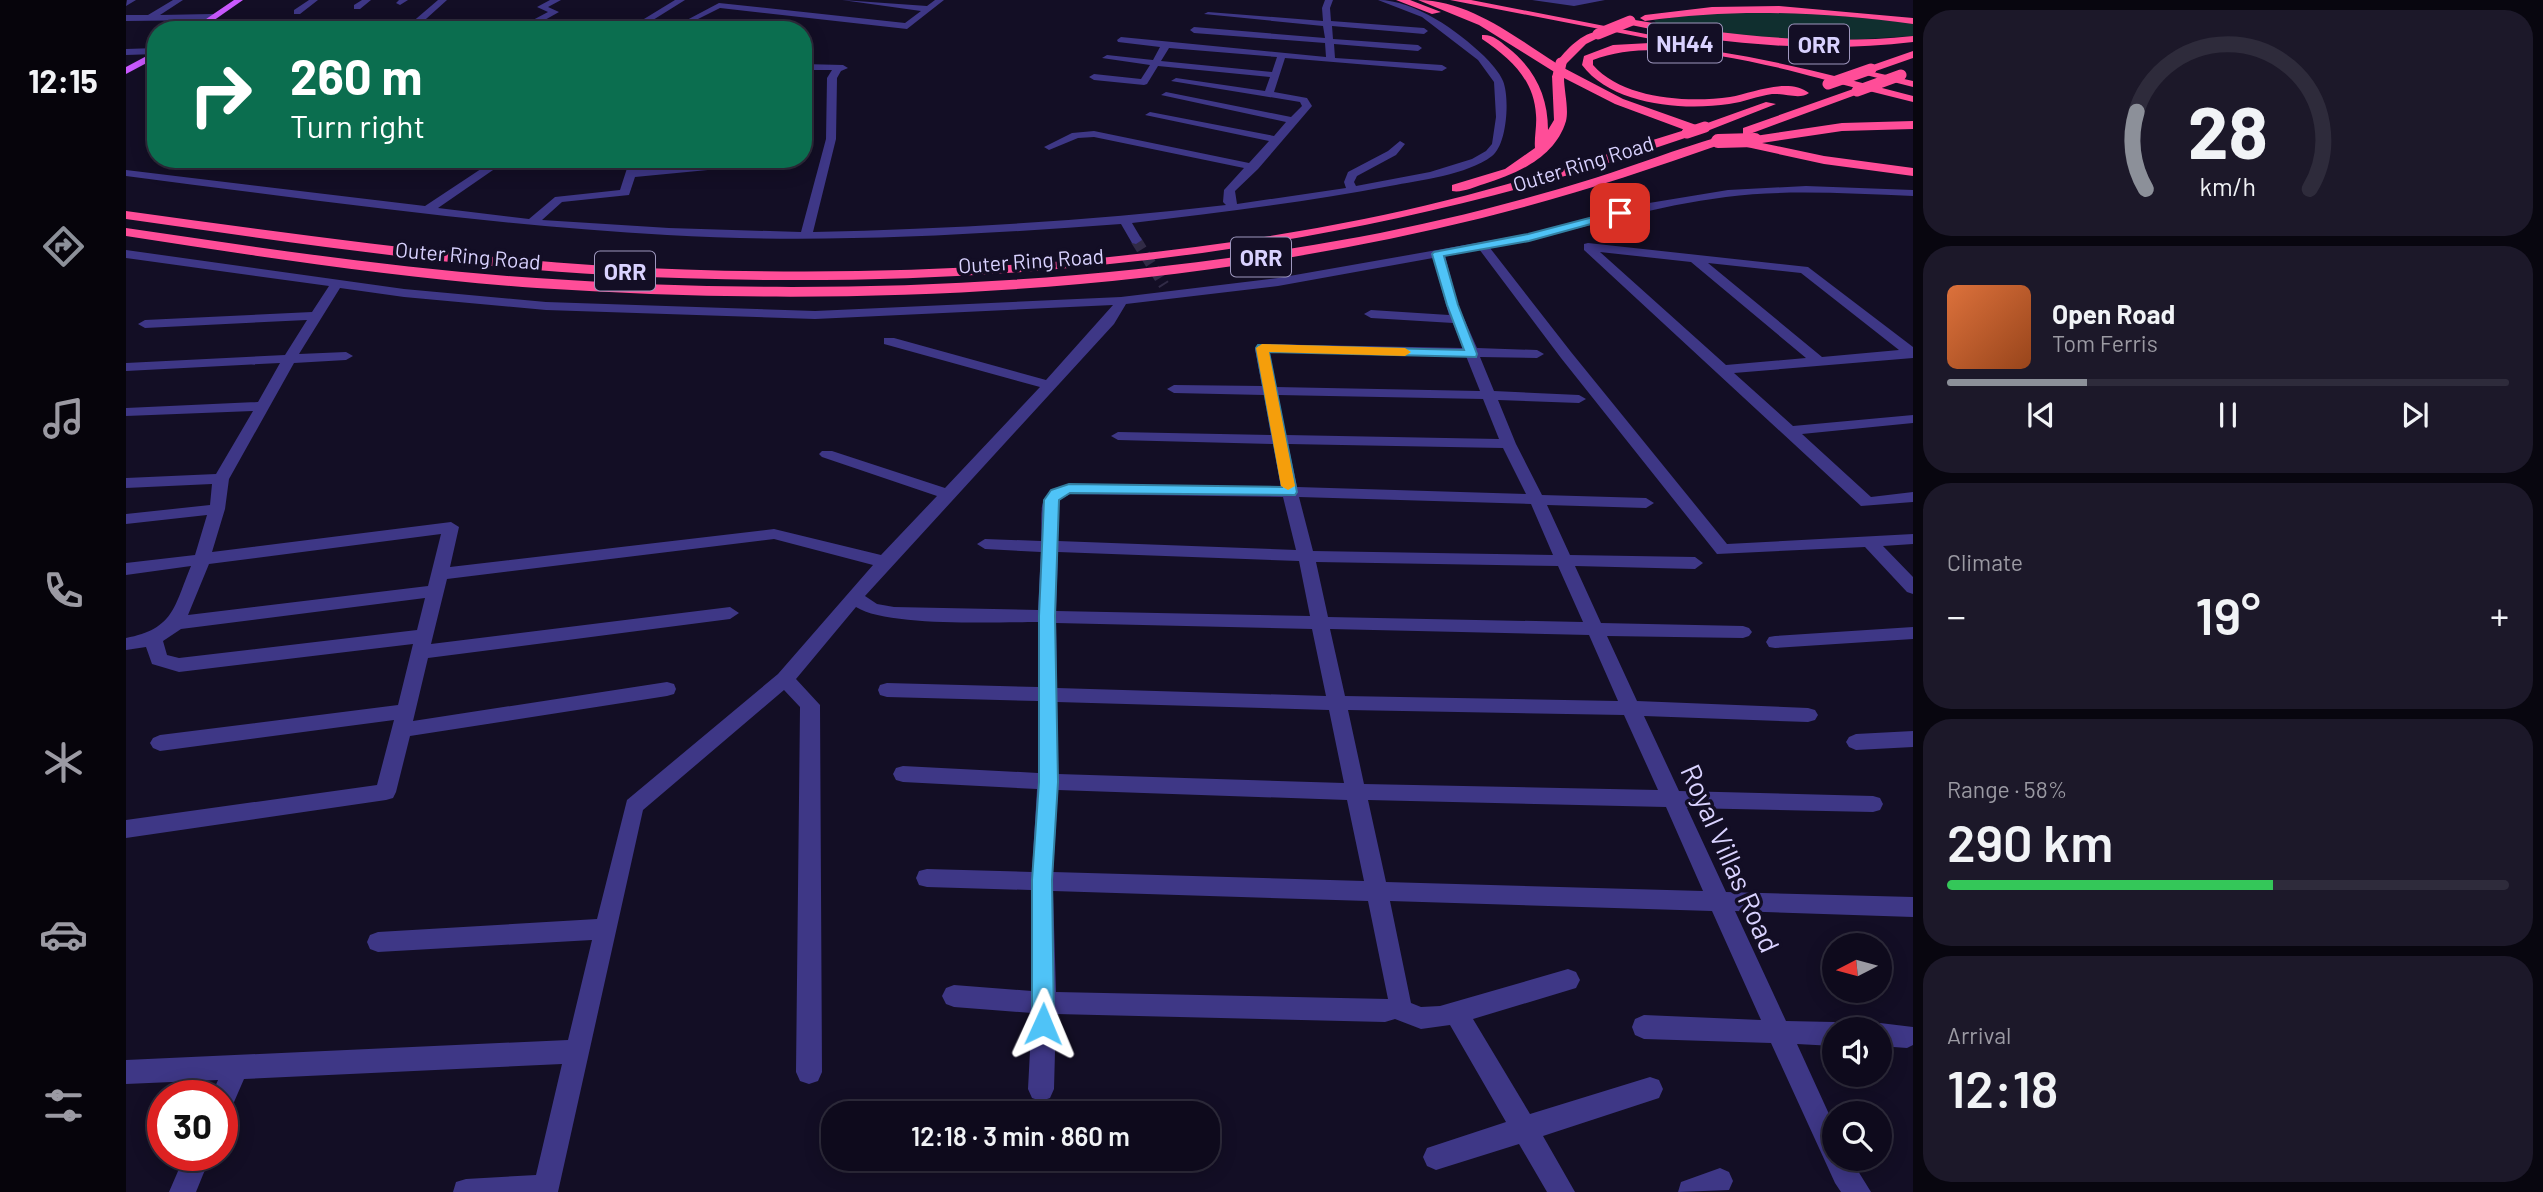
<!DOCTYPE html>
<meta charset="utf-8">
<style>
body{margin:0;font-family:Barlow,sans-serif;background:#1c1829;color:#f1f3f6;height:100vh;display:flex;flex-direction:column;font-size:26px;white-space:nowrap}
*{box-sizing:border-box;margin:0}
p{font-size:23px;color:#9b9aa3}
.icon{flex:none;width:38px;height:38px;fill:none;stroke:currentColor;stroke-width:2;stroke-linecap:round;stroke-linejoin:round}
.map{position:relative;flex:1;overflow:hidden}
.sheet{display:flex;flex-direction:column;gap:10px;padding:10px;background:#08060f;width:630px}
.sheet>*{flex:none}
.top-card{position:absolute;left:21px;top:21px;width:665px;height:147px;border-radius:28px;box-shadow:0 4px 18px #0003,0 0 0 2px #2e2b3b;background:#0b6e4f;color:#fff;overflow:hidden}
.needle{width:46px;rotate:264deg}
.tools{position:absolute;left:1696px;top:933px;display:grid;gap:14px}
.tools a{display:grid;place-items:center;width:70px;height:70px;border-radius:50%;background:#0e0a1c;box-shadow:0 4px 18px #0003,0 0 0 2px #2e2b3b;font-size:35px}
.speed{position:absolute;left:21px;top:1080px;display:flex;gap:14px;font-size:35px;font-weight:700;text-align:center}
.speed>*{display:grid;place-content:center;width:91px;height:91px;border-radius:50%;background:#0e0a1c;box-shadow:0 4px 18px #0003,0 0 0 2px #2e2b3b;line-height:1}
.speed .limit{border:10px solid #d22;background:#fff;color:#111}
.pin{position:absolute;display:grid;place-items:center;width:60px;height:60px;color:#fff;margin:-30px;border-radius:14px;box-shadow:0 4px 10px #0006}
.me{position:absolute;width:77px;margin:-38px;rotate:1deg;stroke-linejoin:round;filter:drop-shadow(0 0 5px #0008)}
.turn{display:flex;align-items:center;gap:24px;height:147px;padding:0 28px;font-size:32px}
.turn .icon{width:91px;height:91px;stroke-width:2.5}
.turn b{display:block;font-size:49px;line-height:60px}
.big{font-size:52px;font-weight:600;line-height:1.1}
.sheet .widget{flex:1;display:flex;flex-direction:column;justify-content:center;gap:10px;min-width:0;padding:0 24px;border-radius:28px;background:#1c1829}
.sheet .dial{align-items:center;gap:0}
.dial svg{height:182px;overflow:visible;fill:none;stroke:#2e2b3b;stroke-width:7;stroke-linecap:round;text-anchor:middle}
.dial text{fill:#f1f3f6;stroke:none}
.song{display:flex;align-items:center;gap:21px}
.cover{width:84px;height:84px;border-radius:10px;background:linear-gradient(135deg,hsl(20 70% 55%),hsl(20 70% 35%))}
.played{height:7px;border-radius:4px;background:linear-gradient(90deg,#8c9099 25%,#2e2b3b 25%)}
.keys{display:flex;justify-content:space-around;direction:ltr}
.heat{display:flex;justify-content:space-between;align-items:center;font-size:38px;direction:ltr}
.charge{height:10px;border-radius:5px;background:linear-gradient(90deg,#34c759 58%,#2e2b3b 0)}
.trip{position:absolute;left:695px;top:1101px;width:399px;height:70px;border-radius:28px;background:#0e0a1c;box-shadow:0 4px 18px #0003,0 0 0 2px #2e2b3b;font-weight:600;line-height:70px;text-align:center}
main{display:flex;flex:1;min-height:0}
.tab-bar{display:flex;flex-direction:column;width:126px;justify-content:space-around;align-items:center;background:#06040b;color:#9b9aa3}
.tab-bar .icon{width:49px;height:49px}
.tab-bar .active{color:#8c9099}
.tab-bar b{font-size:32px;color:#f1f3f6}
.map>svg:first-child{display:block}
</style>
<main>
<nav class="tab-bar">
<b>12:15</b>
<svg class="icon active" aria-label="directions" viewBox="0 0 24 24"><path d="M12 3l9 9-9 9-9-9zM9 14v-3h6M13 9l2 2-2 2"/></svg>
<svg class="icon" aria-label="music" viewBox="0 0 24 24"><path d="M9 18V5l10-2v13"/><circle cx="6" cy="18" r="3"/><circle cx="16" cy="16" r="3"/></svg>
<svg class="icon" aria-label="phone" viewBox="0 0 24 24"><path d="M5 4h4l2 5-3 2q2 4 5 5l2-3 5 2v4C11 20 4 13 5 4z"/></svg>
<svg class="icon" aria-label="climate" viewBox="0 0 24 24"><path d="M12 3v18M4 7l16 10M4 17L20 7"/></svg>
<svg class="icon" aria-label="car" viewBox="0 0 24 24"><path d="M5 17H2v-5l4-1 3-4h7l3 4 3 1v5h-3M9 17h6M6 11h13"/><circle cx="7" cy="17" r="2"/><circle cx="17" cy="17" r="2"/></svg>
<svg class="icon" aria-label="filters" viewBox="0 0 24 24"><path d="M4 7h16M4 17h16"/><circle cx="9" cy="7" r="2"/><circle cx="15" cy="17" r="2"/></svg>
</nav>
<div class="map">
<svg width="1787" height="1192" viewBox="0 0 1787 1192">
<rect width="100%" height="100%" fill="#130e25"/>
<path fill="#102f2f" d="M1677,12l110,11v13l-112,7 -143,-17 -4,-6 55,-7z"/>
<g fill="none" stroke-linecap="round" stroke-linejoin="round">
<path stroke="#312b46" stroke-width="11" stroke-dasharray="11 6" stroke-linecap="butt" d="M1010,240l28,45"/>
<path fill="#3e3786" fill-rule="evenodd" d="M1,0h9l-10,6z
M47,0h10l-23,15 53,-1 4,3 -4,3 -87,1v-6h22z
M183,0h9l-18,14h-6v-4z
M236,0h9l-11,9h-6v-4z
M273,0h9l-8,5 -4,-2z
M312,0h9l-31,28h-6v-4z
M424,0h11l-13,7 11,5 -16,9 34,5 4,4 -45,-5 -11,5h-11l34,-18 -11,-5z
M549,0h10l-48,30h-11z
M716,0l85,6 8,-6h9l-37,29 -187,-21 -22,11 69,9 -13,2 -69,-9 34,-18 186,20 16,-12z
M1199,0h8l-3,8 1,13 93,7 4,3 -4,3 -92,-8 1,13 85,6 4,3 -4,3 -84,-7 1,14 107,7 5,3 -5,3 -157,-13 -11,34 33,6 5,8 -54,63 -23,22 2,13 109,-16 -2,-6 4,-10 40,-21 12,-10 5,3 -9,11 -39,21 -3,6 2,4 74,-14 42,-13 14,-8 6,-7 4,-27 -2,-35 -16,-22 -56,-43 -44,-17c37,0 80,31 106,56 6,6 16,17 19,25 7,17 4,64 -11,75 -25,19 -72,24 -102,30 -85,16 -171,27 -258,37l10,17 -6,4 -4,-1 -11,-19c-151,11 -302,20 -454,11 -181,-10 -361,-36 -541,-59v-6l299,36 71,-47h13l-71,49 91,11 26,-22 65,-7 10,-31h10l-3,11 120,-11 -18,8 -104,10 -6,18 -67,7 -20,18 127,8 132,4 25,-93 1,-61 5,-8h-29v-6l40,1 5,3 -7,3 -4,7 -1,61 -23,93c138,-3 275,-11 413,-27l-3,-3 1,-12 20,-22 -150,-31 -16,1 -29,12 -5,-3 28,-14 22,-2 155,32 20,-22 -124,-26 5,-3 124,24 12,-14 -125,-27 5,-3 125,25 11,-11 -2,-4 -129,-21 5,-3 89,13 5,-14 -112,-11 -11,18 -3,1 -50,-5 -5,-3 5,-3 47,5 9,-14 -48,-7 5,-3 46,5 7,-13 -42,-5 -1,-2 4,-3 205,20 -1,-14 -131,-10 -4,-3 4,-3 131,11 -2,-12 -119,-12 4,-2 115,9 -1,-13zM1043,48l108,9 -5,15 -111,-11z
M1406,0h73l-31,6z
M30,48v6l-30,1v-6z
M1680,186l107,4v6c-62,-2 -126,-7 -187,1 -80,10 -156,36 -236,51l81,104 156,192 186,-10v10l-30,2 30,31v17l-6,-2 -42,-45 -148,7 -156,-196 -82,-109 -34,7 13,49 19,43 60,2 7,4 -7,4 -57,-1 14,34 85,4 7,4 -7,4 -81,-3 18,44 26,51 104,3 8,5 -8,5 -99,-3 23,50 125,2 8,6 -8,6 -120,-3 26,57 142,3 6,2 3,4 -3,4 -6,2 -136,-2 30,65 171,7 7,2 3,5 -3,5 -7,2 -164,-6 35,75 194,5 7,2 3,6 -3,6 -7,2 -186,-4 39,84 187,5v20l-178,-6 51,110 48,1 9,4 1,3h-10v17l-37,-2 37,81v33h16l21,34h-30l-6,-9 -64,-140 -127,-4 -9,-4 -3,-8 3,-8 9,-4 117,5 -49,-109 -322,-10 21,102 10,4 19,-1 128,-37 8,3 4,8 -4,8 -103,31 57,95 120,-37 9,3 4,9 -4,9 -116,38 32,56h-28l-28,-48 -83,26 -9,-4 -4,-9 4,-9 79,-26 -56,-97 -29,4 -26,-10 -10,3 -329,-8 -2,75 -4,9 -9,3 -9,-3 -4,-9 4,-76 -78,-6 -8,-3 -4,-8 4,-8 8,-3 78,6 -1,-101 -104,-3 -8,-2 -3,-7 3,-7 8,-2 105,3 5,-83 -134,-7 -7,-2 -3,-6 3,-6 7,-2 135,7v-72l-151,-4 -7,-2 -2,-5 2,-5 7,-2 151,4v-65c-41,0 -151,5 -182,-15l-60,72 24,26 2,367 -4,9 -9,3 -9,-3 -4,-9 4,-365 -16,-17 -141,120 -85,382h-105l3,-10 10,-3 70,-4 26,-111 -318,15 -13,30 -9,4v-17h-11l7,-16 -92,4v-24l442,-20 24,-100 -214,12 -8,-3 -3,-7 3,-7 8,-3 219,-13 30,-119 151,-126 95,-109 -99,-26 -327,40 -16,65 299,-37 9,6 -9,6 -302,39 -15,63 254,-39 7,2 2,5 -2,5 -7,2 -257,40 -14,56 -3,6 -7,2 -260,38v-18l251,-35 17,-65 -234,31 -7,-3 -3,-5 3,-5 7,-3 238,-30 15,-61 -234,28 -27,-8 -6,-17 -20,3v-12c48,-9 48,-31 65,-72l-65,9v-12l69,-8 12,-40 -81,9v-10l84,-9 2,-21 -86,4v-10l90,-4 37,-63 -127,5v-8l132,-6 22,-39 -154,8v-8l159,-8 22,-35 -162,8 -7,-4 7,-4 167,-8 17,-26 -203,-28v-8l278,39 142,13 269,9 306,-14 157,-19 250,-44 115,-30 85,-14zM1307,258l16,57 -78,-5 -7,4 7,4 82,5 10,25 -203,-4 -5,5 7,37 -88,-1 -7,4 7,4 90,2 7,40 -153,-3 -7,4 7,4 155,4 8,43 -212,-3c-35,9 -26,26 -28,57l-56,-2 -8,5 8,5 56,3 -3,58 -144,-3 -17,-3 -12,-8 249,-272 12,-20 152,-18zM214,288l64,9 142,13 269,9 298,-14 -67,75 -152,-42h-10v6l156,43 -95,101 -113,-37h-10l-3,3 3,3 115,39 -56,59 -107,-26 -324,38 9,-40 -8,-5 -239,30 13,-43 4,-30 65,-116 52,-3 7,-4 -7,-4 -47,2zM1143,351l197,5 14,35 -204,-4zM1152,395l205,4 16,40 -213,-4zM1162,444l215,4 23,46 -229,-7zM944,494l213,3 13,53 -238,-9 1,-41zM1173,497l232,7 22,51 -240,-4zM315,534l-13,52 -240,29 21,-51zM932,552l241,9 11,55 -254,-5zM1190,562l242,4 25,56 -255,-5zM299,598l-8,32 -238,28 -12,-3 -4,-14 18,-12zM930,623l256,6 14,67 -269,-8zM1204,629l259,6 29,66 -273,-5zM931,702l272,8 15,73 -286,-9zM1222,710l276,5 34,75 -294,-6zM932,790l289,10 17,81 -311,-9zM1242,800l298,7 37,84 -317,-9zM927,891l315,10 20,98 -332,-7z
M1462,243l220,24 105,80v11l-179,15 59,53 120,-11v8l-111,11 69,63 42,-5v10l-52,4 -277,-256v-6zM1474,252l91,10 115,96 -80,7zM1582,263l93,10 98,77 -77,7z
M1787,627v12l-138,9 -6,-1 -3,-5 3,-5 6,-1z
M1787,731v16l-57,3 -7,-3 -3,-5 3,-5 7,-3z
M1754,1023l33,4v18l-6,3 -27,-2v-17h-10z
M59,1155h26l-15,37h-27z
M1594,1168l9,4 4,9 -4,9 -51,2 3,-10z"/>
<path fill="#ca59ff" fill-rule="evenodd" d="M108,0h9l-43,30h-10z
M30,51v7l-30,16v-7z"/>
<path fill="#ff4d98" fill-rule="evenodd" d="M1270,0h14l31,12 -9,2z
M1292,0c51,0 97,37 138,63 10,-13 28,-33 46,-31v4l-16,8 -21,21 -5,1 63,33 76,27 67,-24 10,2 -74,29 -9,-1 -2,4c-354,122 -709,159 -1082,139 -162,-9 -323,-33 -483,-56v-8c160,22 320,45 480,55 253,14 510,3 758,-47 110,-22 215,-56 321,-89l-70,-26 -51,-26c0,12 5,31 2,43 -11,37 -50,53 -82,63 -10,3 -22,9 -32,7v-6l53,-16 30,-21c-1,-10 2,-22 1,-33 -2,-36 -26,-57 -54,-76v-4c10,-1 18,6 25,12 27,21 41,48 41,83l6,-10 -2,-44 4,-3 -77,-48z
M1324,0h21l185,36 -5,3z
M1653,6l134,12v6c-90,-12 -178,-16 -268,-3l-5,-3 5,-3 67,-8z
M1509,20c93,15 184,26 278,16v6c-93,11 -190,3 -282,-17v-4z
M1524,43c90,8 176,30 263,53v6l-52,-13v4l-114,42 -4,-1v-6l113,-40c-72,-19 -193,-56 -263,-28v5c30,34 94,38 137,32 23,-4 58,-20 79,-4 -9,7 -25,0 -37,1 -15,2 -28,8 -43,10 -47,7 -117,1 -147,-39l2,-9 29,-11z
M1787,51v7l-40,14 40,9v6l-47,-12 4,-3 -5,-3 2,-2z
M1787,121v8l-71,2 -80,12 62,13 89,12v8l-89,-12 -91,-20 -6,-4 6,-4 16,4 6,-4 87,-13z
M1592,137l6,4 -2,3c-79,28 -159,54 -240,74 -309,76 -629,91 -945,70 -138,-10 -275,-31 -411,-52v-8c136,20 273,41 410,50 275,19 552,9 823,-41 80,-15 159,-35 236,-59 41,-13 82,-29 123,-41z"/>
<path stroke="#ff4d98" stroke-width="11" d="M1472,34l32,-13
M1432,76l3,-13
M1702,84l43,-15
M1731,91l44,-16
M1561,133l18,-6
M1625,140h4"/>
<path stroke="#ff4d98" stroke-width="14" d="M1592,141l37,-1"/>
</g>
<path fill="#4fc3f7" stroke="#337fa1" stroke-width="2" d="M1494,210l4,1v4l-95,26 -85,15 14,49 19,49 -1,3 -207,-5 28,140 -2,3 -225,-2 -11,7 -4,116 3,166 -6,98 2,144 -3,8 -8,3 -8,-3 -3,-8v-144l7,-98v-166l5,-116 7,-10 18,-6 213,3 -26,-139 2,-3 206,5 -17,-45 -15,-51 2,-2 94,-18z"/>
<path fill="#f59e0b" d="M1136,344l143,4 6,4 -6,4 -136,-4 26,134 -7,4 -7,-4 -25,-138z"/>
<g text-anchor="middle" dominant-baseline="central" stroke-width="7" stroke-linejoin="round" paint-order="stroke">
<g font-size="21" fill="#d9d2ff" stroke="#130e25">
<text transform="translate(1457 163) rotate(-17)">Outer Ring Road</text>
<text transform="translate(342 255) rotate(5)">Outer Ring Road</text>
<text transform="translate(905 260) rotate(-4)">Outer Ring Road</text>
</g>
<g fill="#130e25" stroke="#9e97be" stroke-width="2">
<rect x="1522" y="23.5" width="74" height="39" rx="5"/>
<rect x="1663" y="24.5" width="60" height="39" rx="5"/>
<rect x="1105" y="237.5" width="60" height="39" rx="5"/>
<rect x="469" y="251.5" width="60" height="39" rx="5"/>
</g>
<g font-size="23" font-weight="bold" fill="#d9d2ff">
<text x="1559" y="43">NH44</text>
<text x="1693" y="44">ORR</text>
<text x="1135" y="257">ORR</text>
<text x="499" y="271">ORR</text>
</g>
<g font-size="28" fill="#d9d2ff" stroke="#130e25">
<text transform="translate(1605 858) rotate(66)">Royal Villas Road</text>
</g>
</g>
</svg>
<div class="tools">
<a><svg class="needle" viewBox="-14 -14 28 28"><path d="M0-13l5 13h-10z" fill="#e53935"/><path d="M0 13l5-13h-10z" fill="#9b9aa3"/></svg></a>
<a><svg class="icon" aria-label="sound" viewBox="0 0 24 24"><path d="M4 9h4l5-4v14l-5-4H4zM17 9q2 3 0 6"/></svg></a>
<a><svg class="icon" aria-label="search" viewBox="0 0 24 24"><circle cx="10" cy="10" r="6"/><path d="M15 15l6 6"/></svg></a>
</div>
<div class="speed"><div class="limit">30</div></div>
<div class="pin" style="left:1494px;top:213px;background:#d93025"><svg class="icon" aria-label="arrive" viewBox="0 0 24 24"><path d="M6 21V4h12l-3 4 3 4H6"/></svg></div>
<svg class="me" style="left:917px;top:1024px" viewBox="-20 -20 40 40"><path d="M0-17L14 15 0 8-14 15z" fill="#4fc3f7" stroke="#fff" stroke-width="4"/></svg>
<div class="trip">12:18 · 3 min · 860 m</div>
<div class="top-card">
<div class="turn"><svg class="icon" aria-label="right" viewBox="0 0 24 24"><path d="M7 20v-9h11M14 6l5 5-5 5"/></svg><div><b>260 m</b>Turn right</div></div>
</div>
</div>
<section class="sheet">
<div class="widget dial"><svg viewBox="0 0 100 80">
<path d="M14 69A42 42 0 1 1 86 69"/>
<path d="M14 69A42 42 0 0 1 10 35" stroke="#8c9099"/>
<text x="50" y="56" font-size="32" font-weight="700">28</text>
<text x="50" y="72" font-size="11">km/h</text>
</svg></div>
<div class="widget">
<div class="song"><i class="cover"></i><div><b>Open Road</b><p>Tom Ferris</p></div></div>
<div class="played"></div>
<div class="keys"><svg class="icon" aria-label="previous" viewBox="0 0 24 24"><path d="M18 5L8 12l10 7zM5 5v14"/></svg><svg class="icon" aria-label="pause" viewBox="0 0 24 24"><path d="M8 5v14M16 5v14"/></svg><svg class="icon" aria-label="next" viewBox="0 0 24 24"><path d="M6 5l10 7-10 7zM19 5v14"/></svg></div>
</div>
<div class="widget"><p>Climate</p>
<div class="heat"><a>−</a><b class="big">19°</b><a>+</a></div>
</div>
<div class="widget"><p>Range · 58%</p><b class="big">290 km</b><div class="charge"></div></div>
<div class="widget"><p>Arrival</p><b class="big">12:18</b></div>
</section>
</main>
